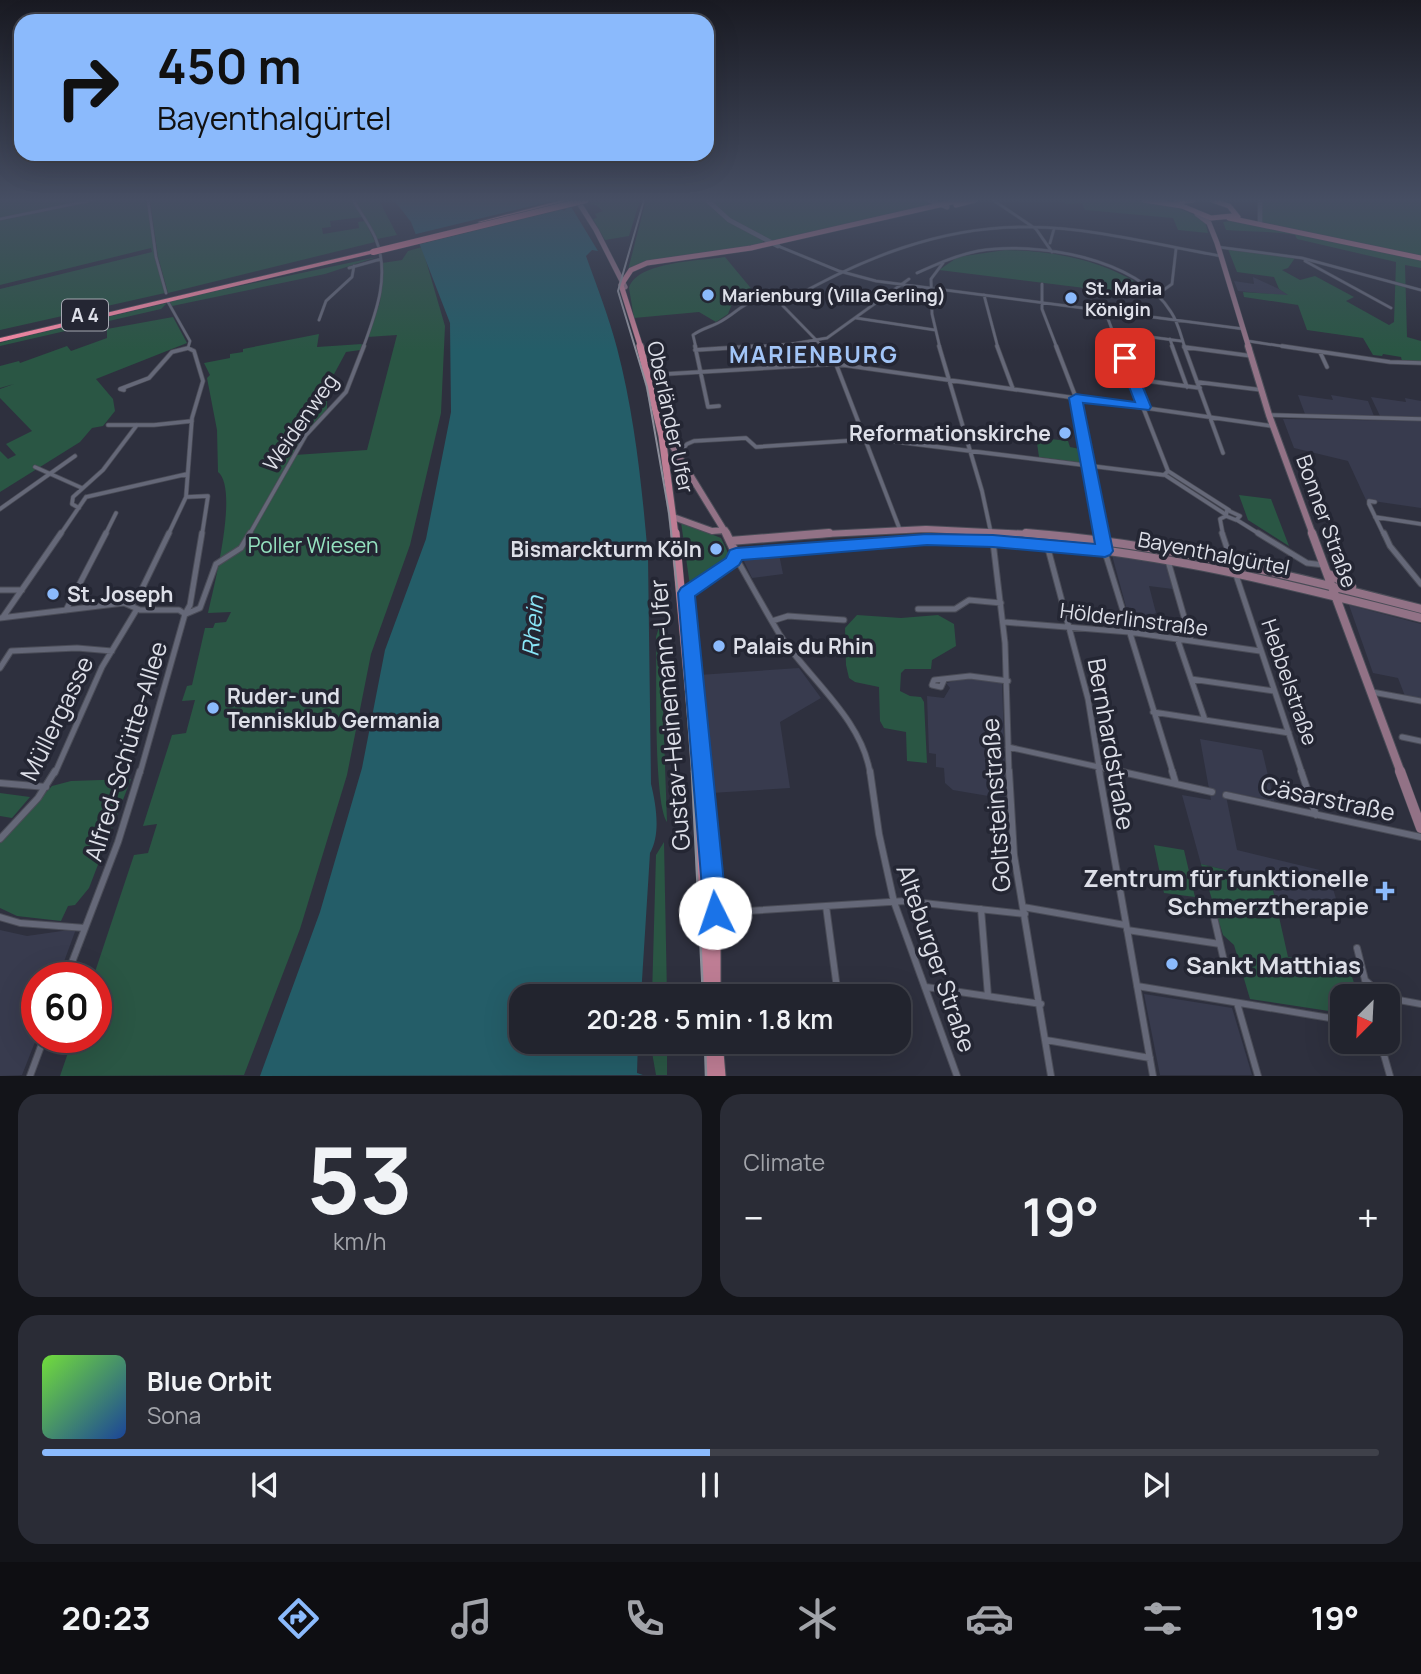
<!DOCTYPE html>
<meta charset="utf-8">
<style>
body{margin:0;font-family:Manrope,sans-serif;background:#2a2c36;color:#f1f3f6;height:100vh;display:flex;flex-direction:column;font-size:26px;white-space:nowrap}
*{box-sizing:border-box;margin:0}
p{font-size:23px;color:#a2a4aa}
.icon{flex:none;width:38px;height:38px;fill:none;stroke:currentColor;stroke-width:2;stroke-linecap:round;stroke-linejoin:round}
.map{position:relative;height:1076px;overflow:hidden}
.details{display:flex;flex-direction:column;gap:18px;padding:18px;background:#131419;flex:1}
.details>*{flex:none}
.hud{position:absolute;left:14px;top:14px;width:700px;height:147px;border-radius:21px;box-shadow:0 7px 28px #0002,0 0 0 2px #3f414a;background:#8bbafc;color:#111;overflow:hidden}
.needle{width:46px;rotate:204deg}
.controls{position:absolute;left:1330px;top:984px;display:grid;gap:14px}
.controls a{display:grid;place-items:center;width:70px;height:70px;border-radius:14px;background:#22242e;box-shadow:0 7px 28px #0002,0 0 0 2px #3f414a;font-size:35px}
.speed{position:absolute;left:21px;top:962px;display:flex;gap:14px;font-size:35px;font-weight:700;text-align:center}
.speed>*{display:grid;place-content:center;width:91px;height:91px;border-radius:50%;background:#22242e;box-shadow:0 7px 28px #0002,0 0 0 2px #3f414a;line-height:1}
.speed .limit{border:10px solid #d22;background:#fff;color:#111}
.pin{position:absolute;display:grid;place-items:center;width:60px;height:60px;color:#fff;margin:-30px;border-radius:14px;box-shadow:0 4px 10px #0006}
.me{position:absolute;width:77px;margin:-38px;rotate:356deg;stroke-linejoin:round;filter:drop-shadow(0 0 5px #0008)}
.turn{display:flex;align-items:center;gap:24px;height:147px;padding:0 28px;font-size:32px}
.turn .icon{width:91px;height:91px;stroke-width:2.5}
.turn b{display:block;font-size:49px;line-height:60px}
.big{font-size:52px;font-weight:600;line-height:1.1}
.details .tile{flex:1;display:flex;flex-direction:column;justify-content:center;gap:10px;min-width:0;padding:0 24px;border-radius:21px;background:#2a2c36}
.details .dial{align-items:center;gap:0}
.dial b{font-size:91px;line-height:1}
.song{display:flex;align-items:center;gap:21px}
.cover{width:84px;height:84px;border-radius:10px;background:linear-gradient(135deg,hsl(100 70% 55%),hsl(220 70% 35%))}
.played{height:7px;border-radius:4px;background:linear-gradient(90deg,#8bbafc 50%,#3f414a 50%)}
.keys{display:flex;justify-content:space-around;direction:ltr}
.heat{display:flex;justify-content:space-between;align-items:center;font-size:38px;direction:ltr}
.details .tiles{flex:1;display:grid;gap:18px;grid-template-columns:1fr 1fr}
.tile:last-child{grid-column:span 2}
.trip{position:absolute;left:509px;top:984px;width:402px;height:70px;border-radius:21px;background:#22242e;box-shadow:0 7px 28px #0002,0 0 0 2px #3f414a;font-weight:600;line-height:70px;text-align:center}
.tabs{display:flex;height:112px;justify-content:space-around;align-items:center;background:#0e0e12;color:#a2a4aa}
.tabs .icon{width:49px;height:49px}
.tabs .active{color:#8bbafc}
.tabs b{font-size:32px;color:#f1f3f6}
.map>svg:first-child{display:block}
</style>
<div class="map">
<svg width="1421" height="1076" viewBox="0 0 1421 1076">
<rect width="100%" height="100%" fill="#2e303e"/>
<path fill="#383b4e" d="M1253,277l26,12 11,7 -52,-5 -4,-10 20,3z
M1298,395l35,5 -2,-5 37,6 6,15 -69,-2z
M1371,397l35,5 -1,-4 16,3v16l-41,-1z
M1283,419l138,2v87l-55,-8 -18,-39 -54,-13z
M779,554l4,20 -31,4 -9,-19z
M1112,555l54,9 7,25 -24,-3 7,27 -8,3 -20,-2z
M1349,605l72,19v75l-16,-3 -7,-18 -25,-5z
M799,668l22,30 -41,24 10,66 -79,5 -12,-118z
M968,678l34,4 4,117 -53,-9 -8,-7 -1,-15 -8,-1v-13l-7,-1 -2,-57 17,2 6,-10 -4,-5z
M1200,739l62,11 12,51 -49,-10 12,59 91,22 12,40 -65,-15 -4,-16 -70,-17 -19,-69 29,5z
M76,929l-18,49h-21v59l-15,38 -22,1v-146l27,6z
M1144,994l88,14 20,67h-92z"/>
<path fill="#2a5644" d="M0,200h146l19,93 -165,37v-41l152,-37 -1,-4 -151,37z
M150,200h201l12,17 -33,4 1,6 -9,1 1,6 36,-6 -1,-6 7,-1 10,21 -207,51 -10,-36z
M354,200h25l18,35 -20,4z
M606,200h34l-11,36 -24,4 -12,-21 4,-1 -2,-4 8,-3 -7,-6 -7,-1z
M646,200h280l2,3 -2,3 -152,36 -11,-1 2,3 -111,17 -26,9z
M1062,200c48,0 101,-6 143,21l3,12 -30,-3 -5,-12 -88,-8 -3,-7 -16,1z
M1262,200h159v57l-159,-35z
M1237,220l184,40v8l-16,-3 2,72 14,4v21l-19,-1 -1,-4 -18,-3 -1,2 -9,-1 -10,-17 -56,-8 -9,-25 -54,-8 -1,-5 45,3 -9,-6 -5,-12 -37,-5 -9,-23 67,9 -7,10 -6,2 18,10 15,-4 39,21 -8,4 43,24 5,-3 2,-60 -99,-23 -2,-4c-22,-4 -46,-3 -69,-5l-3,-8z
M422,247l23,79 -4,87 -31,132 -39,109 -24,121 -47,154 -56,146 -184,1 13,-38h23v-60h-3l41,-123 14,-2 9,-29 -14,2 29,-91 14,-2 9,-33 -13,1 5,-15 5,-1 13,-57h8l2,-5 11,-1 5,-10 -23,1c6,-27 31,-124 10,-141l-1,-42 -10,-52 3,-3 -6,-12 26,-5v-4l13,-2v-3l76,-15 -2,13 45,-3 -2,6 -14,2 -13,24 -12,10 -2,6 8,3v16l-20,21 -12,23 72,-5 30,-115 -30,2 13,-35 2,-39 20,-3 6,-9z
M1005,250c54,1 109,12 152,47l-218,-27 19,-13z
M377,257l-52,17 -153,32 -3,-5z
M725,257l34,41 -25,1 -6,15 -12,8 -17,-10 -65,6 -5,-30c8,-27 72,-27 96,-31z
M167,303l-6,6 -161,37v-3l14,-4z
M173,317l14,26 -91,36 17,20 2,12 -12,15 -11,2 -12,14 -80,50v-41l8,8 8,-4 -10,-11 26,-13 -32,-33v-9l14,-5 -14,4v-22l19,-5 1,2 47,-17 4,5 36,-13v-9z
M1033,437l35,4 2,6 10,2 3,14 -44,-6 -2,-14z
M1239,495l32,4 18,47 -41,-26z
M681,522l40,16 8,17 -4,7 -35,24z
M857,615l44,3 37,-3 16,9 2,22 -24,14 -1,9h-26l-4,4 -1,18 10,5 11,1 3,5 3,61 -20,-2 -1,-29 -22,-4 -4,-7 -1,-34 -24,-5 -6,-4 -3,-13 -1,-37z
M660,624l7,198c-14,-21 -10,-151 -11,-185z
M131,779l-42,109 -14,17 -7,1 -7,15 -44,-5 -17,-8v-67l52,-55 19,-5z
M0,793l30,4 -18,21 -12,-2z
M664,842l3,154h-15l4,-141z
M1154,845l30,5 11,47 -31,-4z
M1201,864l70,17 17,76 61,10 9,29h-16v17l-92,-14 -16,-54 -11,-10z
M650,1041h17v34h-11z"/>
<path fill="#245d68" d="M394,200h158l12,11 2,-2 -8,-9h9l31,51 -6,-1 -6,6c11,31 23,61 31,92 18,69 25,139 31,209l3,227c5,20 10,50 -1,69l-9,143h-119v45h116l-1,32 6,2 -383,1 60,-164 42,-144 23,-118 41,-111 25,-127 -1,-89 -39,-101z"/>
<path fill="#2e303e" d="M557,200h15l4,6 -160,39 -4,-10z"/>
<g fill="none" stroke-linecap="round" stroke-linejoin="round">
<defs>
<path id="minor-far3" d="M148,200l8,57 10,36
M353,200c7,12 16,24 22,37 16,37 1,76 -12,111
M993,200l43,29 16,23
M0,219l93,-19
M1050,243l4,-14
M778,246l61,25 37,10 368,48
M1218,247l84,11 119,32
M1305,261l86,47
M349,268l32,-9
M917,273c20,-9 40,-18 61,-22 58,-10 160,7 193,61 7,10 10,24 14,36
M1042,284v25l15,39
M1158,294l14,-10 4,-35
M984,295l14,53
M168,302l22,39 -2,7
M784,303c76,-44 158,-78 247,-76 64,1 127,18 190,29
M783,306l41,42
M1105,311l14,37
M856,318l79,12
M319,320l7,-19 26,-24 2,-11
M1113,332l68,9
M1170,339l3,9
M1248,341l46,7
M1184,347l6,1
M696,348l-3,-13c8,-6 17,-8 25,-12 27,-14 25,-28 60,-20
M731,348l60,-4 36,-6 82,-59
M940,348l-8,-34 -1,-35 12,-16"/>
<path id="minor-far2" d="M695,346l13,61 11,-1
M823,346l13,18 64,166
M939,346l43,145 9,42
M997,346l16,43
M1056,346l20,52 15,92 11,45
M1119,346l49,125
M1172,346l15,41
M1184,346l39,107
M1282,346l108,16 31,1
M1184,347l68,9
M695,350l64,-4
M1320,352l7,15
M649,375l187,-11 436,62
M1133,379l67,9
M1197,382l65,8
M124,390l-4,-1 29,-11 23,-26 16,-4
M1269,415l152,4
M108,425h46l38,-4
M678,455l9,-11 7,-3 52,-3 10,9 118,-8 290,36 4,-4
M666,462l14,-3
M35,467l47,21
M1168,471l61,39
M1165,475l60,39
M86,497l101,-23
M186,497l22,-1 -6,39
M1375,502l-6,-1v3l15,31
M79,508l-7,-4 1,-7 30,-27 34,-45
M0,509l75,-53
M1227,510l13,6 -4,4 -10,-4z
M1375,517l46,7
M1237,520l24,15
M60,535l26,-38
M105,535l11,-22
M168,535l18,-38 6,-79 11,-37 -9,-30 -6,-3
M249,535l57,-100 40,-43 18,-46
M1223,535l-3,-16 6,-3"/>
<path id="minor-far1" d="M1101,533l2,7
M1222,533l80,240
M1258,533l49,30 17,2
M1384,533l6,13 31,38
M993,542l12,101 4,130
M1047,545l41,154 12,74
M1104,549l69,224
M1168,561l23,80
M734,562l6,3c13,23 26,47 40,70 29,44 82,84 90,138
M0,590h22
M131,605l7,-8 31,-64
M918,609h37l14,-9 32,3
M66,610l40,-77
M186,614l14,-6 16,-44 25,-16 9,-15
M3,617l58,-84
M0,618l124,-15 16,7h39l6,4
M772,621l16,-5 56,4
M1004,622l125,10 131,19
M1177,638l28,82
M0,668l11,-17 66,-3 35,3
M1191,679l83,12
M944,680l-3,7 -9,-2 2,-5 36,-4 38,5
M1372,692l49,9
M1153,712l136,21
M1402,737l19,4
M1008,747l118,26
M55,773l47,-106 35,-58
M140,773l45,-159 5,-9 12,-72"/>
<path id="minor" d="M870,771l9,63 15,68 63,174
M1009,771l5,84 37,221
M1099,771l54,305
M1118,771l94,21
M1172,771l4,13
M1301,771l15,44
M0,783l46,4
M1226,795l195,42
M0,839l38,-41 17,-27
M1211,904l13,57
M826,906l12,90
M1023,907l102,18
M981,909l7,87
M716,913l189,-12 120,13
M0,917l20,6 65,5
M1127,930l93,14
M1357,948l12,48
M66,978l52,-136 22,-71
M1365,980l18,16
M1137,986l205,34
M926,987l115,17
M1388,998l33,6
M1237,1003l21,73
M1046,1040l104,18
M844,1041l1,7
M1380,1041l10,35
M30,1076l14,-38"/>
<path id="tertiary" d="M707,200l22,20 49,26
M1260,200v23"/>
<path id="secondary-far3" d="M577,200l19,30 29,57
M929,200l18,7
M1197,214l12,9 8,20 32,105"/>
<path id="secondary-far2" d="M1248,346l21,69 44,120
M662,436l8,6 57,93
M676,518l36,13 13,-1
M806,535l120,-6 124,6"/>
<path id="secondary-far1" d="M726,533l10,21
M1026,533c134,10 265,42 395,76
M1312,533l89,240
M730,541l99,-8
M736,554c81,-5 162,-16 243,-14 151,4 297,41 442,78
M1327,573l25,14
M683,595l51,-34 2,-7"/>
<path id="secondary" d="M1400,771l21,57"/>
<path id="primary-far3" d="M1144,200l38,6 29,12 21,-2
M1212,200l17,6 9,11
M1176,202l17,-2
M956,205l19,-5
M1229,218l192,40
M641,348l-20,-63 10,-15 16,-7 104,-15 210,-48"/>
<path id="primary-far2" d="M640,346l22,90 13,99"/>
<path id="primary-far1" d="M675,533l22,240
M696,691l7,82"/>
<path id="primary" d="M697,771l12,225
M703,771l12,142v83
M717,933l16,-21
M710,1041l2,35
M717,1041l3,35"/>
<path id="motorway" d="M562,200h10l-91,24 -3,-2z
M1182,200h8l-6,3h-4l-1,-1z
M1213,200h7l2,2 -3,2z
M373,250l3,2 -1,1 -375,89v-4z"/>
</defs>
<use href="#minor-far3" stroke="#4a4c57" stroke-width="3.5"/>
<use href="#minor-far2" stroke="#4a4c57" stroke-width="5"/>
<use href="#minor-far1" stroke="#4a4c57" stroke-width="7"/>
<use href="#minor" stroke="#4a4c57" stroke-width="8"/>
<use href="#tertiary" stroke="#4a4c57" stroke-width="5"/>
<use href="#secondary-far3" stroke="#4a4c57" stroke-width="6"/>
<use href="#secondary-far2" stroke="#4a4c57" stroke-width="8"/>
<use href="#secondary-far1" stroke="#4a4c57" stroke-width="10"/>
<use href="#secondary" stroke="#4a4c57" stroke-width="11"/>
<use href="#primary-far3" stroke="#4a4c57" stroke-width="6"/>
<use href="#primary-far2" stroke="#4a4c57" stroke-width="9"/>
<use href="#primary-far1" stroke="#4a4c57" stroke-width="10"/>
<use href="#primary" stroke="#4a4c57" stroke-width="13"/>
<use href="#motorway" stroke="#4a4c57" stroke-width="1"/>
<use href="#minor-far3" stroke="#656878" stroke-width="2.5"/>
<use href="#minor-far2" stroke="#656878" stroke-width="3.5"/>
<use href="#minor-far1" stroke="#656878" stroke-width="5"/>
<use href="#minor" stroke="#656878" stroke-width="6"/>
<use href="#tertiary" stroke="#656878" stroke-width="4.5"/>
<use href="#secondary-far3" stroke="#927286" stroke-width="5"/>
<use href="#secondary-far2" stroke="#927286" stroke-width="6"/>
<use href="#secondary-far1" stroke="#927286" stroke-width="8"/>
<use href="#secondary" stroke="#927286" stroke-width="10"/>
<use href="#primary-far3" stroke="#be7d94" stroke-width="5"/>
<use href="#primary-far2" stroke="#be7d94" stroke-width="7"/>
<use href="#primary-far1" stroke="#be7d94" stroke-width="9"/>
<use href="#primary" stroke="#be7d94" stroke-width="11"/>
<use href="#motorway" fill="#fa8ba6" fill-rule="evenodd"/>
<path stroke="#8c8e9a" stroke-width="2" d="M644,200l-26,91 29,96 22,126 12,110 11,150"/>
<path stroke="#8c8e9a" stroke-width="2.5" d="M692,771l11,225
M705,1041l1,35"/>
<defs>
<path id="motorway-bridge" d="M373,252l213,-52"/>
</defs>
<use href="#motorway-bridge" stroke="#4a4c57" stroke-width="7" stroke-linecap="butt"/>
<use href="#motorway-bridge" stroke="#fa8ba6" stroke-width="6"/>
</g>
<linearGradient id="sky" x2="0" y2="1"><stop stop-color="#191a22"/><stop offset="0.57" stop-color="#464e63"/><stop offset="1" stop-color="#464e63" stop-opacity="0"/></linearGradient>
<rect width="1421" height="351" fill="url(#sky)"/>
<path fill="#1a73e8" stroke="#114b97" stroke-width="2" d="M1125,354l6,4 20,49 -2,3 -66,-7 30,148 -3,4 -5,2 -112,-10 -66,-2 -185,15 -3,5 -44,31 32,317 -4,8 -8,4 -8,-4 -3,-8 -26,-320 3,-5 45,-30 4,-8 6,-2 191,-14 66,1 102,9 -26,-146 7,-4 59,8 -17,-44z"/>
<g fill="#8bbafc" stroke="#242633" stroke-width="2.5">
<circle cx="708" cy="295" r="7"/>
<circle cx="1071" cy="298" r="7"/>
<circle cx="1065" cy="433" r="7"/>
<circle cx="716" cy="549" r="7"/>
<circle cx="53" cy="594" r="7"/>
<circle cx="719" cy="646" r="7"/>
<circle cx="213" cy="708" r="7"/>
<path d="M1381.5 880.5h7v7h7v7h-7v7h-7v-7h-7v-7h7z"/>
<circle cx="1172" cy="964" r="7"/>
</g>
<g text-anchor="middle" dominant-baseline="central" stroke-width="7" stroke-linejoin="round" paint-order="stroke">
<g font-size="18" font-weight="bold" fill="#dddfe8" stroke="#242633" text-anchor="start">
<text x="1085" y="288">St. Maria<tspan x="1085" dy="21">Königin</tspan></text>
<text x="722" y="295">Marienburg (Villa Gerling)</text>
</g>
<rect fill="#242633" stroke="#a6a8b2" stroke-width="2" x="62" y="299.5" width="46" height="31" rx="5"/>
<g font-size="19" font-weight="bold" fill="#dddfe8">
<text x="85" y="315">A 4</text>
</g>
<g font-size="21" fill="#dddfe8" stroke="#242633">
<text transform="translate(671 417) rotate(78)">Oberländer Ufer</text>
<text transform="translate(300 422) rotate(-55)">Weidenweg</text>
<text transform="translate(1327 521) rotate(70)">Bonner Straße</text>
<text transform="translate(1214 553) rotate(11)">Bayenthalgürtel</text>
<text transform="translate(1134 619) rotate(7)">Hölderlinstraße</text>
<text transform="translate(1290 682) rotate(71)">Hebbelstraße</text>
</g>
<g font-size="21" font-weight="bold" fill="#dddfe8" stroke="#242633" text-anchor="start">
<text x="1051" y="433" text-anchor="end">Reformationskirche</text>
<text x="702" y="549" text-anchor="end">Bismarckturm Köln</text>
<text x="67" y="594">St. Joseph</text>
<text x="733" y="646">Palais du Rhin</text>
<text x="227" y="696">Ruder- und<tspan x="227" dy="24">Tennisklub Germania</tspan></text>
</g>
<g font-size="21" fill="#95e3c0" stroke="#242633">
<text x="313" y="545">Poller Wiesen</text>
</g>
<g font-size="23" font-weight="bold" letter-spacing="2" fill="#a2c5f7" stroke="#242633">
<text x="814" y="354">MARIENBURG</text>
</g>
<g font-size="23" font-style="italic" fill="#8ae6f8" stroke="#242633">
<text transform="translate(532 626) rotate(-85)">Rhein</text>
</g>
<g font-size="24" fill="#dddfe8" stroke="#242633">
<text transform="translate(669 715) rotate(-95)">Gustav-Heinemann-Ufer</text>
<text transform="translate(56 718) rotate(-64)">Müllergasse</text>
<text transform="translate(1112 744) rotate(80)">Bernhardstraße</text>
<text transform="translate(125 751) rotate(-73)">Alfred-Schütte-Allee</text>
<text transform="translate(1328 798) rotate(12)">Cäsarstraße</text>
<text transform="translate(995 805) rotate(-94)">Goltsteinstraße</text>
<text transform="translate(937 958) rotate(71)">Alteburger Straße</text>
</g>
<g font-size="24" font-weight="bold" fill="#dddfe8" stroke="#242633" text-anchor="end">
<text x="1369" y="877">Zentrum für funktionelle<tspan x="1369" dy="28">Schmerztherapie</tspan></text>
<text x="1186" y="964" text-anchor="start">Sankt Matthias</text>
</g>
</g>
</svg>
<div class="controls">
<a><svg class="needle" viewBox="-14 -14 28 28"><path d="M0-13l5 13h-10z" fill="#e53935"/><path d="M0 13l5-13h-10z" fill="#a2a4aa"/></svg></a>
</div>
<div class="speed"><div class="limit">60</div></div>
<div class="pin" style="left:1125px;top:358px;background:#d93025"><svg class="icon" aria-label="arrive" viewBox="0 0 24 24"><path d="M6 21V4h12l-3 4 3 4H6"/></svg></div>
<svg class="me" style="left:715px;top:913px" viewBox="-20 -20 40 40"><circle r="19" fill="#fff"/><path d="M0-13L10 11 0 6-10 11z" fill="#1a73e8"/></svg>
<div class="trip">20:28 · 5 min · 1.8 km</div>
<div class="hud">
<div class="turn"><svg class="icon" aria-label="right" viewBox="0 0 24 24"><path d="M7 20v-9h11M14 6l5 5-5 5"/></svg><div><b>450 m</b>Bayenthalgürtel</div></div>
</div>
</div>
<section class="details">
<div class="tiles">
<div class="tile dial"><b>53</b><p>km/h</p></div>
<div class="tile"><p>Climate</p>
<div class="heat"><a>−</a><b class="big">19°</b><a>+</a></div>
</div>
<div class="tile">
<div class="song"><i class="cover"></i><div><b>Blue Orbit</b><p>Sona</p></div></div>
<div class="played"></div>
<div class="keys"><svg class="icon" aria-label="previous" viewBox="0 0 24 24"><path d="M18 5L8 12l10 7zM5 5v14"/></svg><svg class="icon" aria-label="pause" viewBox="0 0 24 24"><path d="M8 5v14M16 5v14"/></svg><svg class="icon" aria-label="next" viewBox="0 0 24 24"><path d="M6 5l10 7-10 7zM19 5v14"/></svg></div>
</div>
</div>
</section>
<nav class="tabs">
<b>20:23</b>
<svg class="icon active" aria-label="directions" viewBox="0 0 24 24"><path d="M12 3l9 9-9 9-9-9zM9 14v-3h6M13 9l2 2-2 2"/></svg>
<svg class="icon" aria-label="music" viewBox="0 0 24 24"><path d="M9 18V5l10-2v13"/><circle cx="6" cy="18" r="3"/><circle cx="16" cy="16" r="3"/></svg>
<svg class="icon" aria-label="phone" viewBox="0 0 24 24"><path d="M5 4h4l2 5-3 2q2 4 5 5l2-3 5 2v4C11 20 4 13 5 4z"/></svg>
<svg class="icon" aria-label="climate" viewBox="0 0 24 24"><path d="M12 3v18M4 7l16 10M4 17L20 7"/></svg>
<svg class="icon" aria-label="car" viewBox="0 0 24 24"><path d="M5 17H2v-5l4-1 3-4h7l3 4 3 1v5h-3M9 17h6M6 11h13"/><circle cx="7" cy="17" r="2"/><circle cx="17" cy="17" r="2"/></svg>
<svg class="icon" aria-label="filters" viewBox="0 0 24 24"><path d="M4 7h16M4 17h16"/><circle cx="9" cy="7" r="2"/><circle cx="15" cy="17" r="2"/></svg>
<b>19°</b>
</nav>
